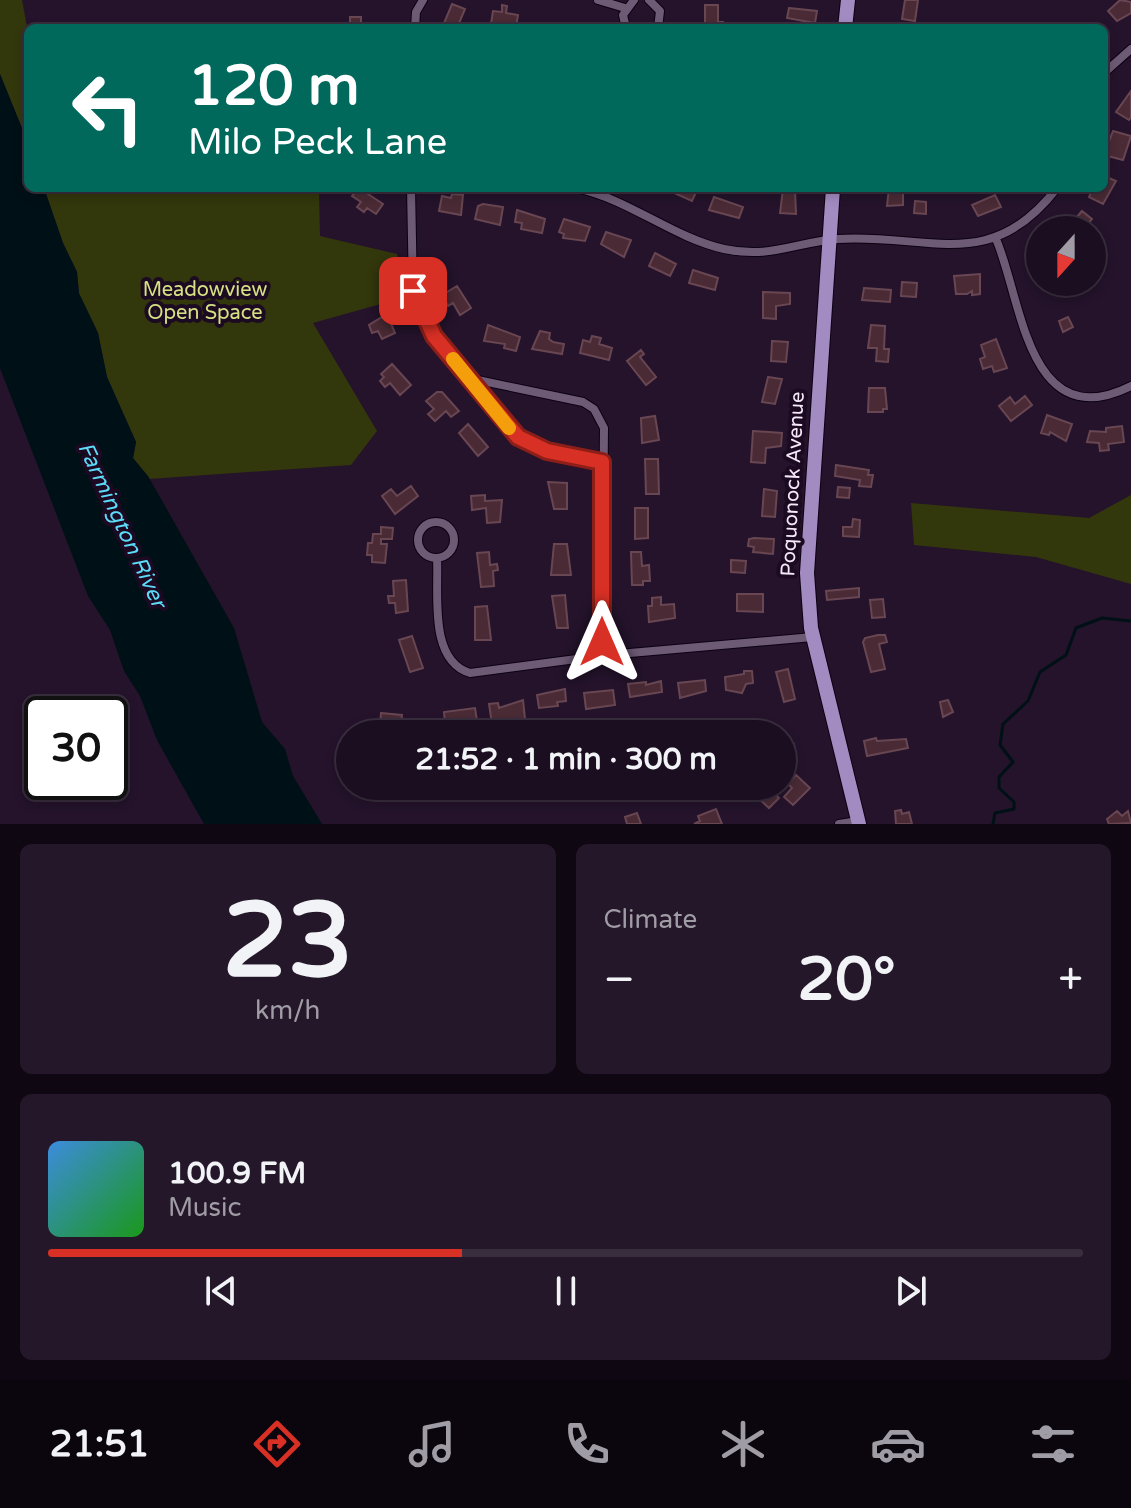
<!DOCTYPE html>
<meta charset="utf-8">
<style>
body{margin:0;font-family:"Varela Round",sans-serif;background:#241729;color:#f1f3f6;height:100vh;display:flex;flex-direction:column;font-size:30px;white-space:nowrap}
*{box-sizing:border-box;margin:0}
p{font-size:26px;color:#a09ca5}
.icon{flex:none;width:44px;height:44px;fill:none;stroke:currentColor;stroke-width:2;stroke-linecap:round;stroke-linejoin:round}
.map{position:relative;height:824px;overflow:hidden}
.drawer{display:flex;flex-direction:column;gap:20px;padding:20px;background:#0f0812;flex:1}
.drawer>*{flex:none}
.banner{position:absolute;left:24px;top:24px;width:1084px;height:168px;border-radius:12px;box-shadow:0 4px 12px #0003,0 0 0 2px #392e3e;background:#00695c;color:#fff;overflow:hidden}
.needle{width:52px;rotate:201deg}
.tools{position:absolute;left:1026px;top:216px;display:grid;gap:16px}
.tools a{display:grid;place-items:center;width:80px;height:80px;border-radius:50%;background:#1b0e20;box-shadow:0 4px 12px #0003,0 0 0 2px #392e3e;font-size:40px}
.speed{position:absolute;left:24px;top:696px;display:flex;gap:16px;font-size:40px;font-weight:700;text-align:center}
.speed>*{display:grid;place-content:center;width:104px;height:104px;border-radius:50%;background:#1b0e20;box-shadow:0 4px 12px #0003,0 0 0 2px #392e3e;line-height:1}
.speed .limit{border:4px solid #111;border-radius:12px;background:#fff;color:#111}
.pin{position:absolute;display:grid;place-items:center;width:68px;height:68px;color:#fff;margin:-34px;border-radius:16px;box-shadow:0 4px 12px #0006}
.me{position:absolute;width:88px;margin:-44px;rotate:0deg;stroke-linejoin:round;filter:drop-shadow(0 0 6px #0008)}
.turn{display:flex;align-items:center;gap:28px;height:168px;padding:0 32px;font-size:36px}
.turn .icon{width:104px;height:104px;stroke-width:2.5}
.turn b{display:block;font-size:56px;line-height:68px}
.big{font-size:60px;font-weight:700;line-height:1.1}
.drawer .card{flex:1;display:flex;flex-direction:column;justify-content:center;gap:12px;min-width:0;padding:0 28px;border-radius:12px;background:#241729}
.drawer .dial{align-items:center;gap:0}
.dial b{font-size:104px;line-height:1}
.song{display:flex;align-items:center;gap:24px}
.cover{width:96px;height:96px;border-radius:12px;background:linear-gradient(135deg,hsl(210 70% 55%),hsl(120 70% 35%))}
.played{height:8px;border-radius:4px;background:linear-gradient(90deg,#d93025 40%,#392e3e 40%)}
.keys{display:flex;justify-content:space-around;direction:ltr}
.heat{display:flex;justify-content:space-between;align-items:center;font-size:44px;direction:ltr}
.drawer .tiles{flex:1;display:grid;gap:20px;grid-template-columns:1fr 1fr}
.card:last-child{grid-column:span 2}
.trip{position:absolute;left:336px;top:720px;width:460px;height:80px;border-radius:40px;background:#1b0e20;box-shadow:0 4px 12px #0003,0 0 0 2px #392e3e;font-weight:700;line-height:80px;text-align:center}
.dock{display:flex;height:128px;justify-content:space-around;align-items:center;background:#0b060d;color:#a09ca5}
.dock .icon{width:56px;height:56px}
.dock .on{color:#d93025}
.dock b{font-size:36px;color:#f1f3f6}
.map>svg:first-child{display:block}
</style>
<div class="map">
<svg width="1131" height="824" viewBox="0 0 1131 824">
<rect width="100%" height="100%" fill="#24132b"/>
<path fill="#33370c" d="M0,0h22l6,32v111l-28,-69z
M44,188h275l1,48 77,18 5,44 -89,25 64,108 -26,34 -202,14 -16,-21 3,-16 -29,-65 -9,-44 -19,-39 -2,-22 -14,-29z
M1131,495v89l-95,-27 -122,-12 -3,-42 178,15z"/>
<path fill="#001017" d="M0,74l28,69v45h16l19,55 14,29 2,21 19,40 9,44 29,65 -3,16 15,18 86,152 28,94 23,27 8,27 29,48h-118l-47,-84 -17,-44 -16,-25 -14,-41 -22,-34 -88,-228z"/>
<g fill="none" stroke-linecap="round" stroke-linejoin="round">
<path stroke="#001017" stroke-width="3" d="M993,824l2,-11 19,-4v-7l-15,-14v-11l14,-15 -13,-17 3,-21 25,-23 12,-29 26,-17 10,-27 26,-10 29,3"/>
</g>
<path fill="#492a35" stroke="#684652" stroke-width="2" d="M905,0h13l-3,21 -13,-2z
M1120,0l11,2v11l-14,8 -9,-10z
M452,4l13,5 -8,19h-15z
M502,5l5,1 -1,7 12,2 -2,12 -25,-3 2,-13 9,1z
M705,5h13v17h5v6h-18z
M789,8l28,3 -2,12 -28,-5z
M350,17h11v11h-16v-4l5,1z
M1131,91v26l-2,3 -13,-8z
M1113,131l18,5 -8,24 -19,-5z
M1104,176l12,5 -13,23 -14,-7 4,-9h11z
M359,188l24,16 -7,10 -9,-6 -3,4 -7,-5 4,-5 -9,-6z
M672,188h22l3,2 -5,11 -22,-10z
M889,188h14v17l-16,1z
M783,189l12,1 1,24 -16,-1z
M452,194l11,1 -2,20 -22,-4 3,-15 9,2z
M995,195l6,12 -23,9 -6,-11z
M714,197l29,10 -4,11 -30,-8z
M915,201l11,1v12l-12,-1z
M483,204l20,3 -3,18 -25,-6 3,-13z
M517,210l28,9 -3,14 -21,-4 1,-6 -7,-1z
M1082,211l10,8 -9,11h-17z
M564,219l26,8 -5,14 -22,-3 1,-4 -5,-2z
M606,232l25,8 -7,17 -23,-13z
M655,253l21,11 -6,12 -21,-10z
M693,270l25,8 -3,12 -26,-7z
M980,274v20l-8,1v-4l-5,3h-11l-2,-18z
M902,282l15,1 -1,14 -15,-1z
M457,286l14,22 -11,7 -7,-12 -5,3 -6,-11z
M864,288l27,2 -1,12 -28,-2z
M763,292l27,1v11l-14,2v13l-13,-1z
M387,314l8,19 -13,6 -4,-8 -6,2 -3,-8z
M1068,317l5,10 -10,5 -4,-11z
M488,325l32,12 -4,14 -12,-3 1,-4 -21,-3z
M871,325l14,1 -1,23h5l-1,13 -12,-1 1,-13h-9z
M540,331l10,2 -1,6 4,3 11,2 -2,10 -30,-5z
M592,336l9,2 -2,6 13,4 -3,12 -29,-7 3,-13 7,2z
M996,339l11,29 -13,4 -2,-6 -9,3 -3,-10 5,-2 -4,-12z
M772,341l16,1 -2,20 -15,-1z
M641,350l3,4 -4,3 16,20 -10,8 -19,-24z
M392,364l19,21 -11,10 -10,-12 -5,4 -5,-6 4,-4 -3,-3z
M768,377l14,2 -7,25 -13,-2z
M869,388h16l2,21h-4v3h-15z
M437,392h5l17,19 -8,6 -5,-6 -11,10 -7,-7 6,-5 -8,-8z
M1025,396l7,9 -21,16 -12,-15 11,-9 5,7z
M1047,415l25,9 -6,17 -16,-9 -1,3 -8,-2z
M655,416l4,24 -17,3 -1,-25z
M468,424l20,23 -10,9 -19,-23z
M1122,426l2,16 -16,2 1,6 -9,1 -1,-8 -12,-1 3,-11 16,1v-4z
M753,431l29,2 -1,13 -15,2 -1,15 -14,-1z
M645,459h13l1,35h-13z
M836,465l33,5 -1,5h5l-2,12 -12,-1 1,-6 -25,-4z
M548,482l19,1v26h-13z
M411,486l7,10 -23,18 -13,-18 9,-7 6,7z
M838,487l12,1 -1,10 -12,-1z
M764,489l13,2 -2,26 -13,-1z
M485,495v6l17,-1 -2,22 -13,1 -1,-15 -14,2 -1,-14z
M635,508h13v30l-13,1z
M853,519l7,1 -1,17 -16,-1v-9h9z
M381,527l12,1 -1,11h-11v5h6l-2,19 -13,-1v-7h-5l1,-12h4l1,-9h8z
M754,538l20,1 -1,15 -20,-2 1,-5 -6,-1 1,-7z
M554,544h13l4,31h-20z
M489,552l1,13 7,-1 1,6 -5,1 1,15 -13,1 -4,-34z
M631,552h10l1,14 7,-1 1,16h-7v4h-11z
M731,560l15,1 -1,12 -14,-1z
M406,580l2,31 -12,2 -1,-10h-6l-1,-7h6l-1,-15z
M859,588v9l-32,3 -1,-9z
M737,594h26v18l-26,-1z
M565,595l3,33h-11l-5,-32z
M661,597v8l13,-1 1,14 -26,4 -1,-16h4v-8z
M883,599l2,18 -13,1 -2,-18z
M487,606l4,34h-16v-33z
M878,635h7l2,7 -8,2 6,25 -14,3 -8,-30 2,-4z
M412,636l11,32 -13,4 -11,-32z
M788,669l7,30 -11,3 -8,-30z
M744,671h8l1,12 -7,1 -4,9 -16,-3 -1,-13 19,-3z
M705,680l1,11 -26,7 -2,-15z
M661,681l1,11 -32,5 -2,-13 18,-2v3z
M565,689l1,12 -9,1 1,4 -19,2 -2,-13z
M613,690l2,15 -29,4 -2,-16z
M523,700l2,19 -33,5 -3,-20 9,-1 1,5z
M948,700l5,12 -10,5 -3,-15z
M475,708l2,13 -32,4 -1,-13z
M381,713l21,2 -1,12 -21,-2z
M876,738l1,3 29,-2 2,9 -41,8 -3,-15z
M794,744l2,12 -14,2v-12z
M796,775l14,13 -17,17 -9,-8 8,-9 -4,-4z
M768,788l11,10 -10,10 -11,-10z
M716,809l6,15h-28l6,-3 -2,-5z
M901,810l1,4 7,-2 3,12h-16l-1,-13z
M1117,811l5,5 6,-5 3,12 -22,1 -2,-5z
M637,813l4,11h-14l-2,-7z"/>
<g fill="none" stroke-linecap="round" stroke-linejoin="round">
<defs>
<path id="minor" d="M598,0l27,8
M649,0l11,11 -2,17
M415,28l1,-16 7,-12
M626,28l-3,-13 11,-15
M1104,73l27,-24
M411,188l2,103 15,36 17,24 28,28 110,23 11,7 10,19 -2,214 5,13
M577,188c53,12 95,49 147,61 46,10 71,-7 114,-10 90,-6 152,36 219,-51
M996,239c26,59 31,199 135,147
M473,379c4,14 14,24 24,35 35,39 56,38 105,48
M418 540a18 18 0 1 1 36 0a18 18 0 1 1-36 0Z
M437,558c2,35 -9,102 33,115l137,-18 206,-18
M839,824l19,-3"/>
<path id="primary" d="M845,28l3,-28
M833,188l-26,385 4,55 48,196"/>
</defs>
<use href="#minor" stroke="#0d0113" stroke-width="10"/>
<use href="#primary" stroke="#0d0113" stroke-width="16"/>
<use href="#minor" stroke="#6d5a75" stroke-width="8"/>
<use href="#primary" stroke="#a28bc1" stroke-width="14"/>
</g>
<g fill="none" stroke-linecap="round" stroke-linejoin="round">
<defs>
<path id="route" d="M413,291l21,45 84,101 29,14 55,11v180"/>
</defs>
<use href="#route" stroke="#8d1f18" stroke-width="20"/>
<use href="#route" stroke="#d93025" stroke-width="14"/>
<path stroke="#f59e0b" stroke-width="14" d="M453,359l56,69"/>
</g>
<g text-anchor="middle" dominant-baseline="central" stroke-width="8" stroke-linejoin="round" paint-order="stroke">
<g font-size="20" fill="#d6e183" stroke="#1b0a21">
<text x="205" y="290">Meadowview<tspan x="205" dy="23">Open Space</tspan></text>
</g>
<g font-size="20" fill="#f4e8f9" stroke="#1b0a21">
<text transform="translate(793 484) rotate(-87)">Poquonock Avenue</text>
</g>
<g font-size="22" font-style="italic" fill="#5cdbf9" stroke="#1b0a21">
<text transform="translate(122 525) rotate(65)">Farmington River</text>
</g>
</g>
</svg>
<div class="tools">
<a><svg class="needle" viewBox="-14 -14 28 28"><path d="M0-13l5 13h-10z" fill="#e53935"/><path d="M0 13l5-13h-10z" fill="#a09ca5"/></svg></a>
</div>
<div class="speed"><div class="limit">30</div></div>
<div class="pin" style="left:413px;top:291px;background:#d93025"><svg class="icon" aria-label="arrive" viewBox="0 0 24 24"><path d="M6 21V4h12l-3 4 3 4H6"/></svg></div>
<svg class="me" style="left:602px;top:642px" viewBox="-20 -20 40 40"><path d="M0-17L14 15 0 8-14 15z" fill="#d93025" stroke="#fff" stroke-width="4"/></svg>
<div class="trip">21:52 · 1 min · 300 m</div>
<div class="banner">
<div class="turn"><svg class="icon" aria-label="left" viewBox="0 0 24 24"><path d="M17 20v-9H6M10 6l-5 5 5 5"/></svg><div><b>120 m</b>Milo Peck Lane</div></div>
</div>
</div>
<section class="drawer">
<div class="tiles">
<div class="card dial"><b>23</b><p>km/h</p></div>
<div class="card"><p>Climate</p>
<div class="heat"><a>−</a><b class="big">20°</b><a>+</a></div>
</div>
<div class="card">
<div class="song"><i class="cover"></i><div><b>100.9 FM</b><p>Music</p></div></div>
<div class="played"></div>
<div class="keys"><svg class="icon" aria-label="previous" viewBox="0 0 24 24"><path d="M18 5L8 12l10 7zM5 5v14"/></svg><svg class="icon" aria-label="pause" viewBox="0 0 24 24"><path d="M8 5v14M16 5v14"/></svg><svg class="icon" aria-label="next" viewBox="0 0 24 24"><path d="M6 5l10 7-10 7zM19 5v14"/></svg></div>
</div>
</div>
</section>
<nav class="dock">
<b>21:51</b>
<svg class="icon on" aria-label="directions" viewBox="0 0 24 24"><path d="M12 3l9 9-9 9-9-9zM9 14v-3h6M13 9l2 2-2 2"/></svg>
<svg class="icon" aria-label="music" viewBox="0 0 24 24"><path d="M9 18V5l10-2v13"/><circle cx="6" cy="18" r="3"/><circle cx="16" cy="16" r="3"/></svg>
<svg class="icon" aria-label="phone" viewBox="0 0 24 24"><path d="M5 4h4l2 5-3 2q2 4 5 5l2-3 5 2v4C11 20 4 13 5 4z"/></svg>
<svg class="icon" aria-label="climate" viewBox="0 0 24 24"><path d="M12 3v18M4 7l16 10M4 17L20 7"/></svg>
<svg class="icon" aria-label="car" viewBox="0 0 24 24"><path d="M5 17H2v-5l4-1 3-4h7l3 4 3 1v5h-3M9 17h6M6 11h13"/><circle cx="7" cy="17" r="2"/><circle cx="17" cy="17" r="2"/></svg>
<svg class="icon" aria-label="filters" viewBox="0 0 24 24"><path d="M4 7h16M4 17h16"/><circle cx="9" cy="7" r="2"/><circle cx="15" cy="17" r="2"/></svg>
</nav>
